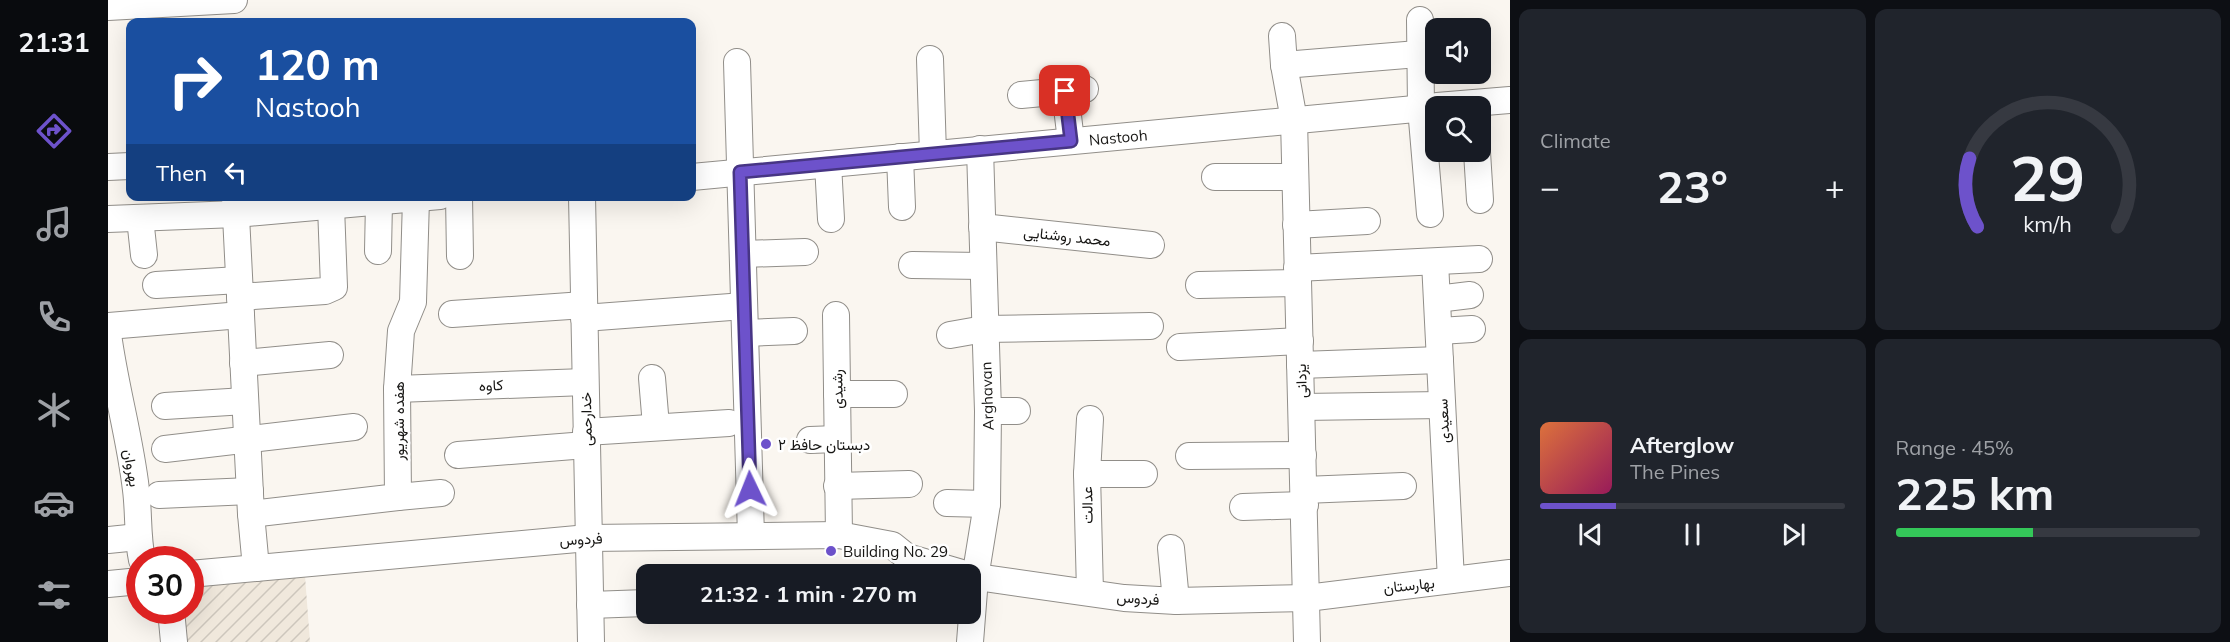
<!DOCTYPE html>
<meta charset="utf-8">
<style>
body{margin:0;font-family:Mulish,Vazirmatn,sans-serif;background:#20242c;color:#f1f3f6;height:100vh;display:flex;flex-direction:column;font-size:22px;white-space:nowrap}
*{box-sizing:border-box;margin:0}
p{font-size:20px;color:#9ea1a6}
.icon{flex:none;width:33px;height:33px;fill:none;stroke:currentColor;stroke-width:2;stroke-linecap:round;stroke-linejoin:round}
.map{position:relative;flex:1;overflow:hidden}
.drawer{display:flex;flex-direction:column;gap:9px;padding:9px;background:#0d0f14;width:720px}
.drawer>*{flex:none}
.banner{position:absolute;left:18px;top:18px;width:570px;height:183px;border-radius:12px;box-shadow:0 6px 24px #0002;background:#1a4fa0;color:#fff;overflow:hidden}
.controls{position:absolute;left:1317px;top:18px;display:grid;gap:12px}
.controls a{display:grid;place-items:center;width:66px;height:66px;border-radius:12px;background:#171b24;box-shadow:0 6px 24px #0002;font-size:30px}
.speed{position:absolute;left:18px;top:546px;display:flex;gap:12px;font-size:30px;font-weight:700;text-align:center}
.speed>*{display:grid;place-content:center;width:78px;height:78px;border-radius:50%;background:#171b24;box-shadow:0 6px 24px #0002;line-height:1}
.speed .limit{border:9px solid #d22;background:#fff;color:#111}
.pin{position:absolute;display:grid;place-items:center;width:51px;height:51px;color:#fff;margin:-26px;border-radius:12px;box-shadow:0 3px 9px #0006}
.me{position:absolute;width:66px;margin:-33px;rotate:358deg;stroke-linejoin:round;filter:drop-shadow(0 0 4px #0008)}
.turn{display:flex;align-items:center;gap:21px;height:126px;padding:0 30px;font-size:27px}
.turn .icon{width:78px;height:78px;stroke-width:2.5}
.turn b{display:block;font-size:42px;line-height:51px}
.then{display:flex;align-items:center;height:57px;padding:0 30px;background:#0003;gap:12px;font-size:22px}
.big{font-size:45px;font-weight:700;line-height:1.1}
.drawer .card{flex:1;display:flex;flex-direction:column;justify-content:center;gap:9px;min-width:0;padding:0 21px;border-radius:12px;background:#20242c}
.drawer .dial{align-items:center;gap:0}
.dial svg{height:156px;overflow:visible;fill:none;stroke:#363941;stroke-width:7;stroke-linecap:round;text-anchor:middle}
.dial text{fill:#f1f3f6;stroke:none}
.song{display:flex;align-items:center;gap:18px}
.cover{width:72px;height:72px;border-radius:9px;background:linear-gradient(135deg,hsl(20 70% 55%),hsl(330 70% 35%))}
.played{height:6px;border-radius:3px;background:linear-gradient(90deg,#6d52cb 25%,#363941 25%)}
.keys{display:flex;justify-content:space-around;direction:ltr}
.heat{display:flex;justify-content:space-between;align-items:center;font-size:33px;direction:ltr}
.charge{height:9px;border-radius:4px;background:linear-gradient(90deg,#34c759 45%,#363941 0)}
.drawer .tiles{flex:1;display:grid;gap:9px;grid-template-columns:repeat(2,1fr)}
.trip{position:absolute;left:528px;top:564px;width:345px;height:60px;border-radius:12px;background:#171b24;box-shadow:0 6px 24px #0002;font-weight:700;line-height:60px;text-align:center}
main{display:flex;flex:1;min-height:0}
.tab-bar{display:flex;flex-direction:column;width:108px;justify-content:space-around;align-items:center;background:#090b0e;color:#9ea1a6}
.tab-bar .icon{width:42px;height:42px}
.tab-bar .current{color:#6d52cb}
.tab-bar b{font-size:27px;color:#f1f3f6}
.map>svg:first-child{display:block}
</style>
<main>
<nav class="tab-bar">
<b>21:31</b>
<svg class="icon current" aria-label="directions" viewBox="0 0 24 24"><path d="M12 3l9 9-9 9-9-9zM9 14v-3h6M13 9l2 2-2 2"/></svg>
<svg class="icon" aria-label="music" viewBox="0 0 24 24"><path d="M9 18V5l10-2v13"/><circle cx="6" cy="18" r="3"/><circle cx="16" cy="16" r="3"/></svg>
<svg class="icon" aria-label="phone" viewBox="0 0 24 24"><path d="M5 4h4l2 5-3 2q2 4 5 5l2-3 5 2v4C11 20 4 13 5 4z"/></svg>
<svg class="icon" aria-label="climate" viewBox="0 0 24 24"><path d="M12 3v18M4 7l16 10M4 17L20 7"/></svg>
<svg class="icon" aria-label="car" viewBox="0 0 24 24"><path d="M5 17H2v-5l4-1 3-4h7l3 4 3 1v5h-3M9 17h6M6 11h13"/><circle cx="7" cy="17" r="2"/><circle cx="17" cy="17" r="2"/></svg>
<svg class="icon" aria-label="filters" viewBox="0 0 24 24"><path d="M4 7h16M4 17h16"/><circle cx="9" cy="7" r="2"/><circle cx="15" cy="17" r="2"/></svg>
</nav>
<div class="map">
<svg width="1402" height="642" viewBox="0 0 1402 642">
<defs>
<pattern id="industrial-furrows" width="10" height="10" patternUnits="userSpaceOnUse" patternTransform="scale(1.5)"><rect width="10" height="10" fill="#f0e8dc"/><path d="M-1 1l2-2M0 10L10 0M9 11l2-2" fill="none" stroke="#cdc6bc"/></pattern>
</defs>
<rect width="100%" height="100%" fill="#faf6f0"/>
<path fill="url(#industrial-furrows)" d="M197,576l5,66h-126l-2,-31 8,-1 1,-24z"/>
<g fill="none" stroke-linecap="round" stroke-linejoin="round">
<defs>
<g id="minor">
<path d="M0,7l126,-7"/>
<path d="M1312,20l1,88 9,106"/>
<path d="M1174,36l2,29 10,55 13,522"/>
<path d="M822,59l3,95"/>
<path d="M629,62l14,474"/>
<path d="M1176,65l134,-11"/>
<path d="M957,91l6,50"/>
<path d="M913,95l64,-6"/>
<path d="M1329,106l73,-6"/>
<path d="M1369,152l3,48"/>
<path d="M792,157l2,50"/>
<path d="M720,164l3,55"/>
<path d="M0,167l22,-1"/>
<path id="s1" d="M584,177l744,-70"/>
<path d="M1107,177h80"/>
<path d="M127,196l16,318 5,54"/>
<path d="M351,196l1,60"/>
<path d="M474,196l9,446"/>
<path d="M32,218l4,37"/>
<path d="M0,219l128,-5 204,-18"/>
<path d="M1188,225l71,-4"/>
<path d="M874,227l169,18"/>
<path d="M270,251l1,-49"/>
<path d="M635,254l62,-2"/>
<path d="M1327,262l16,318"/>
<path d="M804,265l70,1"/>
<path d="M1189,268l182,-9"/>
<path d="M48,285l83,-5"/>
<path d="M1091,285l99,-2"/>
<path d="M132,297l85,-6 9,-4 -3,-81"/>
<path d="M1329,299l33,-4"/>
<path d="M344,314l132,-9"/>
<path d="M728,315l3,220"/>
<path d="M476,318l160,-12"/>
<path d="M0,326l133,-11"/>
<path d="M1331,331l33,-2"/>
<path d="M637,333l49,-2"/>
<path d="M0,334c7,53 22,103 28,156 3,23 1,46 6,70"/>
<path d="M842,335l34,-6 166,-3"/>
<path d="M1072,347l120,-6"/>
<path d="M135,363l87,-8"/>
<path d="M1192,365l140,-5"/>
<path d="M544,378l4,48"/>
<path d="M289,389l188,-7"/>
<path d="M729,394h57"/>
<path d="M57,406l80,-5"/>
<path d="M1194,407l140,-2"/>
<path d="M880,411h29"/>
<path d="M478,432l143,-9"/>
<path d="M702,440l27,-1"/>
<path d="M57,449l189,-22"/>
<path d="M350,455l128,-10"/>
<path d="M1081,456l114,-1"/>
<path d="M979,474l3,-55"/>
<path d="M729,486l72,-2"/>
<path d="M1196,490l99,-4"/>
<path d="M51,495l91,-4"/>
<path d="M290,497l43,-4"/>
<path d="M839,503l40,1"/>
<path d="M1135,507l62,-2"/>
<path d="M143,514l147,-17 -1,-108 4,-58 12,-29 3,-103"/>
<path d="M0,540l30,-3"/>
<path d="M1063,548l5,53"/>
<path d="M82,574l398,-36 251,-3 53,10 15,12 58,17"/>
<path d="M862,576l154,22 52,3 131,-3 203,-25"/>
<path d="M0,584l32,-3"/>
<path d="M982,592l-3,-118h57"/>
<path d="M482,605l56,-2"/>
<path d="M63,610l3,32"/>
<path d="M862,642l5,-64 12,-74 1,-93 -8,-262"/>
</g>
</defs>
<use href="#minor" stroke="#918e89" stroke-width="28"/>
<use href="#minor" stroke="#fff" stroke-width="26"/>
</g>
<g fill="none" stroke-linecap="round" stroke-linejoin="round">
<defs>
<path id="route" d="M642,489l-10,-317 331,-31 -6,-50"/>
</defs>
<use href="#route" stroke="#473584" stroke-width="15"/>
<use href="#route" stroke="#6d52cb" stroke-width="10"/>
</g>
<g fill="#6d52cb" stroke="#fff" stroke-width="2">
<circle cx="658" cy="444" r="6"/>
<circle cx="723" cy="551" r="6"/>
</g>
<g text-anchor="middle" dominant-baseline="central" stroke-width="5" stroke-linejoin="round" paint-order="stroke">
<g font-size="15" fill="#171614" stroke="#fff">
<text stroke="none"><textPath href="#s1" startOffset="428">Nastooh</textPath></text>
<text transform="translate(959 236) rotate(6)">محمد روشنایی</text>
<text transform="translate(1193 381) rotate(-92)">یزدانی</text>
<text transform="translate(383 385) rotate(-2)">کاوه</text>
<text transform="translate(729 389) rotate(-91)">رشیدی</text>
<text transform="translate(879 396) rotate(-92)">Arghavan</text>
<text transform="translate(478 419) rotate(-91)">خدارحمی</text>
<text transform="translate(290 421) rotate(-90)">هفده شهریور</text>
<text transform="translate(1335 421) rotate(-93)">سعیدی</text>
<text transform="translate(24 468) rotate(80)">بهروان</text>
<text transform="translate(979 505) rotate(-91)">عدالت</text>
<text transform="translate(473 539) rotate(-3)">فردوس</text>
<text transform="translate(1301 585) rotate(-6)">بهارستان</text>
<text transform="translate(1030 598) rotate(4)">فردوس</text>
</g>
<g font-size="15" fill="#171614" stroke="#fff" text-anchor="start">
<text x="670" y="444">دبستان حافظ ۲</text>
<text x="735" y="551">Building No. 29</text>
</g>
</g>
</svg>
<div class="controls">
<a><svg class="icon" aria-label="sound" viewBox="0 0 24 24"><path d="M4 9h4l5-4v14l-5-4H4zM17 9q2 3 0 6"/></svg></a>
<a><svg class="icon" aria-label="search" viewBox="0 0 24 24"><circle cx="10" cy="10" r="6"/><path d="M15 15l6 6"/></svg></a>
</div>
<div class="speed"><div class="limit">30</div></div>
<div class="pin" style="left:957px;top:91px;background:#d93025"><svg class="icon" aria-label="arrive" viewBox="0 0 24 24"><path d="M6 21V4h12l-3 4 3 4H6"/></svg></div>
<svg class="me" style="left:642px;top:489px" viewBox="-20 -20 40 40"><path d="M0-17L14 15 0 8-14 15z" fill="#6d52cb" stroke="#fff" stroke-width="4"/></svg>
<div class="trip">21:32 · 1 min · 270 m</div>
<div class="banner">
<div class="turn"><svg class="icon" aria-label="right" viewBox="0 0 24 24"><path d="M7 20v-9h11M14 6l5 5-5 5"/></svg><div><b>120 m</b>Nastooh</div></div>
<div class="then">Then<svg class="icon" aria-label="left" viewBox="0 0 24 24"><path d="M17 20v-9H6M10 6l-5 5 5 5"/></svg></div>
</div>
</div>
<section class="drawer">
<div class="tiles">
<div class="card"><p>Climate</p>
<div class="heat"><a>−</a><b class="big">23°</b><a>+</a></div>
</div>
<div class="card dial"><svg viewBox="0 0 100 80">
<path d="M14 69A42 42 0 1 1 86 69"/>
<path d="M14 69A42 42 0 0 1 10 34" stroke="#6d52cb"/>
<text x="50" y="56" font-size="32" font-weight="700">29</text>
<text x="50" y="72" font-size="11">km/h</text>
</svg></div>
<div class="card">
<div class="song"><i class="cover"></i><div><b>Afterglow</b><p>The Pines</p></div></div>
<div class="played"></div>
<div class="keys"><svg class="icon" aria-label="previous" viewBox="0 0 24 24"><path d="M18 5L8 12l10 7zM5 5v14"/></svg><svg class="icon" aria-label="pause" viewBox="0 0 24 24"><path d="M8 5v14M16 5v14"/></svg><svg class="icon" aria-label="next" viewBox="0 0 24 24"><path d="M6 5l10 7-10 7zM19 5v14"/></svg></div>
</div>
<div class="card"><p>Range · 45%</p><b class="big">225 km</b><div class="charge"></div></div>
</div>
</section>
</main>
